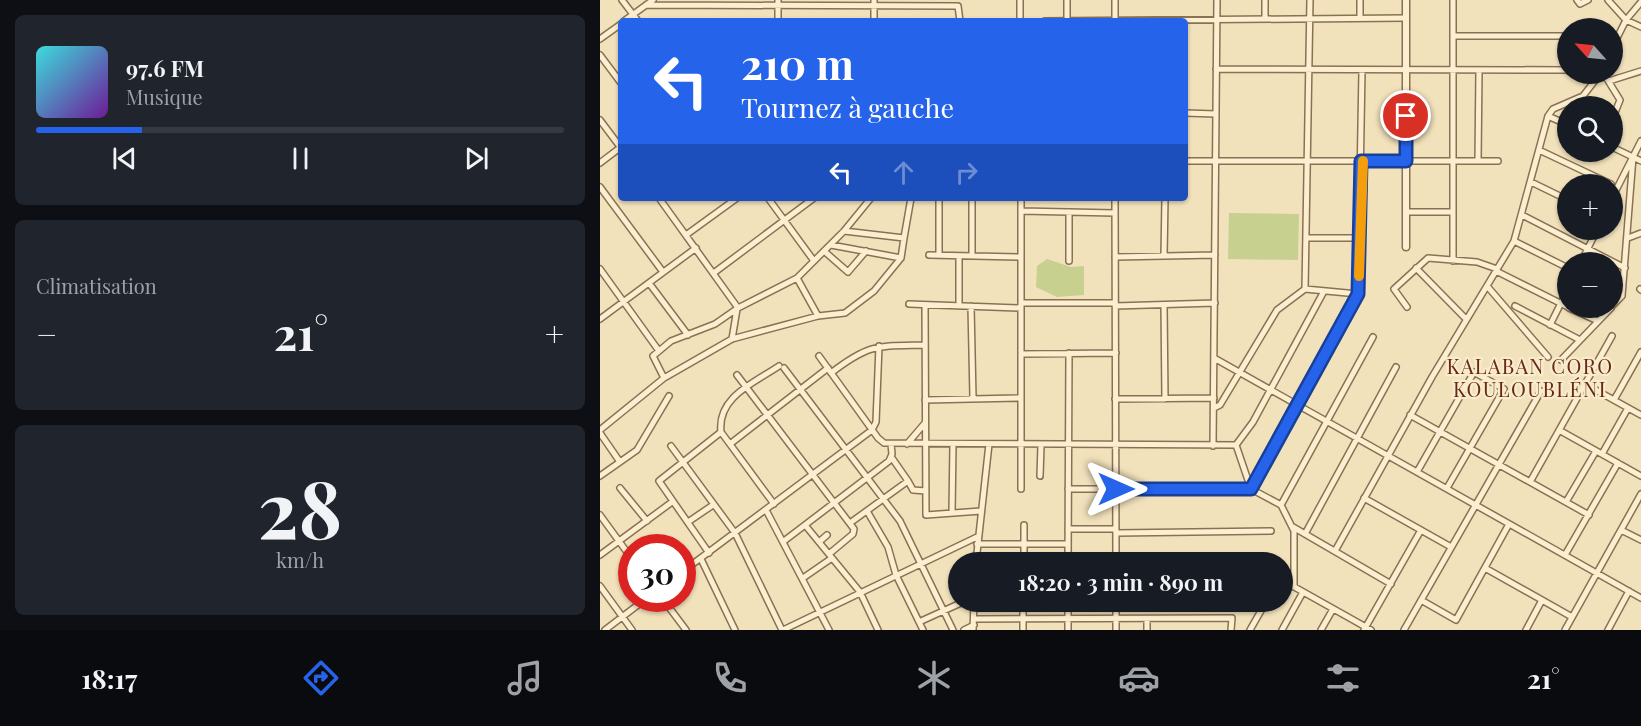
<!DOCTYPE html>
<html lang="fr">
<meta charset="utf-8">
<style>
body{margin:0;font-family:"Playfair Display",serif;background:#20242c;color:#f1f3f6;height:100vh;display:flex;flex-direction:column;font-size:22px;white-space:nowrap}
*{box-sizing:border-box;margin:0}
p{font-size:20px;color:#9ea1a6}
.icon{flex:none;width:33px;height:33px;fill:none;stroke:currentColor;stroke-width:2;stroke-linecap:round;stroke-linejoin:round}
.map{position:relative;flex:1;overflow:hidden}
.details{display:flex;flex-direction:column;gap:15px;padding:15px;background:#0d0f14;width:600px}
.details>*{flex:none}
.banner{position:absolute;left:18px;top:18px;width:570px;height:183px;border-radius:6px;box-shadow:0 2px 4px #0004;background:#2563eb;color:#fff;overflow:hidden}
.needle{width:39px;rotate:297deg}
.tools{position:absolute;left:957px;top:18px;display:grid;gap:12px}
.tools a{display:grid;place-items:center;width:66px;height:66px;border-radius:50%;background:#171b24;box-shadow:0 2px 4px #0004;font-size:30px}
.speed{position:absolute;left:18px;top:534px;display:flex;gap:12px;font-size:30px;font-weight:700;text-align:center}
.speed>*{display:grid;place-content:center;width:78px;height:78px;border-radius:50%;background:#171b24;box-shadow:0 2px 4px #0004;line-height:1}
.speed .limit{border:9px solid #d22;background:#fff;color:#111}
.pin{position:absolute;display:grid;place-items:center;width:51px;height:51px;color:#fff;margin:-26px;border:3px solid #fff;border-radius:50%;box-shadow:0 2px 6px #0007}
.me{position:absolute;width:66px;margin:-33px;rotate:90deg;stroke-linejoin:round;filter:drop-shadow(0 0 4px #0008)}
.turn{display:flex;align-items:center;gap:21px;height:126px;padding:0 24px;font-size:27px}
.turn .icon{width:78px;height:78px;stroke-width:2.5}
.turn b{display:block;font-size:42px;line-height:51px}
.lanes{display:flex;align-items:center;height:57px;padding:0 24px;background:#0003;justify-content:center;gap:30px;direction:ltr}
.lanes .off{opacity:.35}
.big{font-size:45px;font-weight:700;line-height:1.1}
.details .widget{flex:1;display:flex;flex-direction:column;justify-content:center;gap:9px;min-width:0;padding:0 21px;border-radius:9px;background:#20242c}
.details .dial{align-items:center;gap:0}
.dial b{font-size:78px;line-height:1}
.song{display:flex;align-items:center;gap:18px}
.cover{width:72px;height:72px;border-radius:9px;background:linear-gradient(135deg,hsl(180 70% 55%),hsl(280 70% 35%))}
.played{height:6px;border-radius:3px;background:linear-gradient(90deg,#2563eb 20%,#363941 20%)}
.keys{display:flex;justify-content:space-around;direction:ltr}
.heat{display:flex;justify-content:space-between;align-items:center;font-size:33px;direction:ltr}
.trip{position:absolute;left:348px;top:552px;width:345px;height:60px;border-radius:30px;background:#171b24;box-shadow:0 2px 4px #0004;font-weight:700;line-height:60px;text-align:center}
.tab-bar{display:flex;height:96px;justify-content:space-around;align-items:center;background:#090b0e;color:#9ea1a6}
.tab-bar .icon{width:42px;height:42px}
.tab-bar .current{color:#2563eb}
.tab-bar b{font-size:27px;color:#f1f3f6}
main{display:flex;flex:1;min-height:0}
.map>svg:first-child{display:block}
</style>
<main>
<section class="details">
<div class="widget">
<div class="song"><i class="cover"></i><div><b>97.6 FM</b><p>Musique</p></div></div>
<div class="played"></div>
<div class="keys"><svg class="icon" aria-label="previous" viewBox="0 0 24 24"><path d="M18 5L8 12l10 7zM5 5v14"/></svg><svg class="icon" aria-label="pause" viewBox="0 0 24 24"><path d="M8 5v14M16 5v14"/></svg><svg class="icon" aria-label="next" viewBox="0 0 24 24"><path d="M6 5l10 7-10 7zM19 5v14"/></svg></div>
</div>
<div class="widget"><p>Climatisation</p>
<div class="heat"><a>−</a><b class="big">21°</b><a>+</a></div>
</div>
<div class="widget dial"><b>28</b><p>km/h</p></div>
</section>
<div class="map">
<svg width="1041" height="630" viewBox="0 0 1041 630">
<rect width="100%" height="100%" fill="#f2e2bc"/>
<path fill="#c8d08f" d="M629,213l70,1 -1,46 -70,-1z
M447,259l24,8 13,-1v29l-27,2 -21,-10 1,-21z"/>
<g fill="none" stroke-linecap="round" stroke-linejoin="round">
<defs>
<path id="minor" d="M22,0l16,21
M178,0v21
M420,0v21
M515,0v21
M760,0v18
M977,0l3,4 8,-4
M1008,0l18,20 15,7
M46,5l312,1 2,15
M665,19v-19
M24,21l29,-21
M274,21v-21
M445,21l361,-3
M467,21v-21
M853,36h115
M0,39l21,-15
M1012,48l14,-28 15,-18
M0,55l21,28
M616,69l352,1
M1004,74l16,26 -8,20
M1009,81l32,-10
M585,113l31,1
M948,116l20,9
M0,120l21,28
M1012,147l29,14
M939,150l72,34
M585,161h313
M878,161l1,-91
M0,163l21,-16
M931,182l37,18
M0,187l63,85
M59,198l79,110
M168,198l46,63
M339,198v57
M372,198v58
M421,198v291
M515,198l1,364
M1012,198l29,-57
M421,211l94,2
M806,212h47
M922,215l103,53
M244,231l60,7 7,-40
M86,235l51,-37
M706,238h53
M1028,238l13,-5
M914,241l54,27
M231,245l70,13
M224,251l24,21 18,-21
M329,255l92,2
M359,256v50
M564,256l1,-58
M515,257l100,-2
M469,261v-49
M853,261v-261
M981,262l16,-32
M816,268l50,51
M0,269l59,82
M896,271l72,36
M115,272l99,-74
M197,278l21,38
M49,283l39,52
M887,286l61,71
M705,289l5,-289
M1040,289l1,1
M1012,291l10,5
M421,303h94
M309,304l112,4
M325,305l1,210 55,-4
M564,305l1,94
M371,306l2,92
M515,306l100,-3
M915,306l65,34
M1012,306l10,-10 11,-139
M807,307l-13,-18 34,-31 49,4 20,7
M969,308l29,13
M0,319l96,-71
M950,325l18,-36
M132,339l5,-30
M421,354l95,-1
M219,356l59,82 6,5 352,2 17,-23 70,-129
M614,358l427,240
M961,360l50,-52
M184,368l116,153 53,109
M231,373c39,-30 47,-27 94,-28
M137,375l117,154 -1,5 -24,20
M64,378l-11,-22 18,-15 44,-17 23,-16 59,-30 47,-47 27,-33
M985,384l56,31
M515,399l99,-1
M325,400l96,-2
M1014,400l27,-48
M614,408l6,-3 57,-95 28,-21 53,5
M810,415l179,100
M0,430l64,-52 68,-39 86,-23 27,-3 29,-22 27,-33 3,-20
M959,430l82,46
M0,433l20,29
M130,444l98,-76
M307,444l18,-21
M636,445l15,44
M71,446l64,87 47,97
M613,446l4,-446
M1002,454l26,-46
M292,458l16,23
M817,472l57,-100 30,17 -57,99
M0,476l37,-26 32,-54
M440,476l1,-31
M930,482l82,-146
M20,488l27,33
M468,489h183l30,16
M651,489l107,-195 4,-224
M764,498l87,49
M966,502l30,-51
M174,504l-53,-72c-4,-35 33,-49 58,-66
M166,510l63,120
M267,511l21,36 8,28 27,55
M352,513l1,-69
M0,515l32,44
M88,522l25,-17
M250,523l58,-42 5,9 13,1
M205,525l55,67 18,38
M693,527l98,57
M468,529h48
M1021,530l20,10
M516,533l155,-2
M705,534l91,-167
M184,541l105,-80 3,-7 -1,-10
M219,542l8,-7
M377,544h91
M735,551l97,-174 82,-136 34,-125 5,-7 30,-13 17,-22
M109,553l-50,-72 62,-49
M0,555l72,-53
M965,555l53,-92
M101,559l34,71
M376,562l13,-118
M424,562v-37
M468,562l1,-209
M885,568l87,49
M82,572l190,-142 4,-8 3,-76
M203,578l29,-20
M682,580l89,50
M0,586l32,44
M694,587v-56l-13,-26 92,-168
M62,598l24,32
M821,600l35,20 53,-96
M516,602v28
M374,619l258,-1 -1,12
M319,622l44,-20
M5,630l42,-32
M183,630l194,-93
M364,630l10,-5
M373,630l1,-28
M423,630v-28
M468,630v-28
M547,630v-11
M650,630l16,-28
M682,630l21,-38
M721,630l12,-21
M764,630l57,-100
M804,630l137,-239
M926,630l16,-30
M965,630l76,-136
M1008,630l21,-39"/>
<path id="tertiary" d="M806,247v-247"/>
</defs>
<use href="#minor" stroke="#8a7154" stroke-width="8"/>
<use href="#tertiary" stroke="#8a7154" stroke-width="9"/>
<use href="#minor" stroke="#fcefd0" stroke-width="5"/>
<use href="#tertiary" stroke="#fcefd0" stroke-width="6"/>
</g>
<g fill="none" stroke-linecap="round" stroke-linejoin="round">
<defs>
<path id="route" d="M516,489h135l107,-195 3,-133h45v-45"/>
</defs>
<use href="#route" stroke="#184099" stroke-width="15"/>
<use href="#route" stroke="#2563eb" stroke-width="10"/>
<path stroke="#f59e0b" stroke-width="10" d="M759,276l4,-115"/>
</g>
<g text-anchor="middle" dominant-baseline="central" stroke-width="4.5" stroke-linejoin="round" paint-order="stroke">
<g font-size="20" letter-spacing="1.5" fill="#692716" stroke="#f8eccc">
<text x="930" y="365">KALABAN CORO<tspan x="930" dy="23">KOULOUBLÉNI</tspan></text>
</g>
</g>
</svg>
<div class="tools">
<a><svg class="needle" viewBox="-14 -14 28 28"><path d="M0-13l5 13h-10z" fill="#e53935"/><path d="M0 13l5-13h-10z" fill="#9ea1a6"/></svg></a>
<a><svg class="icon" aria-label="search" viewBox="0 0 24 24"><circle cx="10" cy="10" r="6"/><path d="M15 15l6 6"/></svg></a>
<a>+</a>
<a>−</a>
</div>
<div class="speed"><div class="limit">30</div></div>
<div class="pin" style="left:806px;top:116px;background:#d93025"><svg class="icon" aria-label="arrive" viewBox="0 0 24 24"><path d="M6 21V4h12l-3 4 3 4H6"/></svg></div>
<svg class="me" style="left:516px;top:489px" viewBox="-20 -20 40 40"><path d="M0-17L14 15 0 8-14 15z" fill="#2563eb" stroke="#fff" stroke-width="4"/></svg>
<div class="trip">18:20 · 3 min · 890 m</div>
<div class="banner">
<div class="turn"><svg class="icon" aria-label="left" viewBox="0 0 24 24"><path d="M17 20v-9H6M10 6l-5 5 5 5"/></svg><div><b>210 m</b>Tournez à gauche</div></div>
<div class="lanes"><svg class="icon" aria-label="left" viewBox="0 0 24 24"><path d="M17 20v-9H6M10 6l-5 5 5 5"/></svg><svg class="icon off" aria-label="ahead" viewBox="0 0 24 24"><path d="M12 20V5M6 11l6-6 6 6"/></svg><svg class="icon off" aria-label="right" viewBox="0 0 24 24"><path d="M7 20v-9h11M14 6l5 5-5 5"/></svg></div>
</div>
</div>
</main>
<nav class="tab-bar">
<b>18:17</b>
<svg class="icon current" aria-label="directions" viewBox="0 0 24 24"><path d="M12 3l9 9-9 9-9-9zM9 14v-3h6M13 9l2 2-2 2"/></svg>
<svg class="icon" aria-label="music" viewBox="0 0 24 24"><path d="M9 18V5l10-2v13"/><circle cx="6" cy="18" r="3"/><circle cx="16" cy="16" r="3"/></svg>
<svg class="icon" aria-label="phone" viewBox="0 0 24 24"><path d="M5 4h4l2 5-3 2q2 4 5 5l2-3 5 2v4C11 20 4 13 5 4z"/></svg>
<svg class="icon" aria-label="climate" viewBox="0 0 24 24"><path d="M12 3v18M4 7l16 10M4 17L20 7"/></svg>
<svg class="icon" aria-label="car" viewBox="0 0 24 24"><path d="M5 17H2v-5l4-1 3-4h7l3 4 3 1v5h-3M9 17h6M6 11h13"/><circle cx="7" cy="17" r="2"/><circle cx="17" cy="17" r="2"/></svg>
<svg class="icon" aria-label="filters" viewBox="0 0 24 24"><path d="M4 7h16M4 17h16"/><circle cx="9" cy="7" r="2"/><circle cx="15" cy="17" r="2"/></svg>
<b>21°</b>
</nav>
